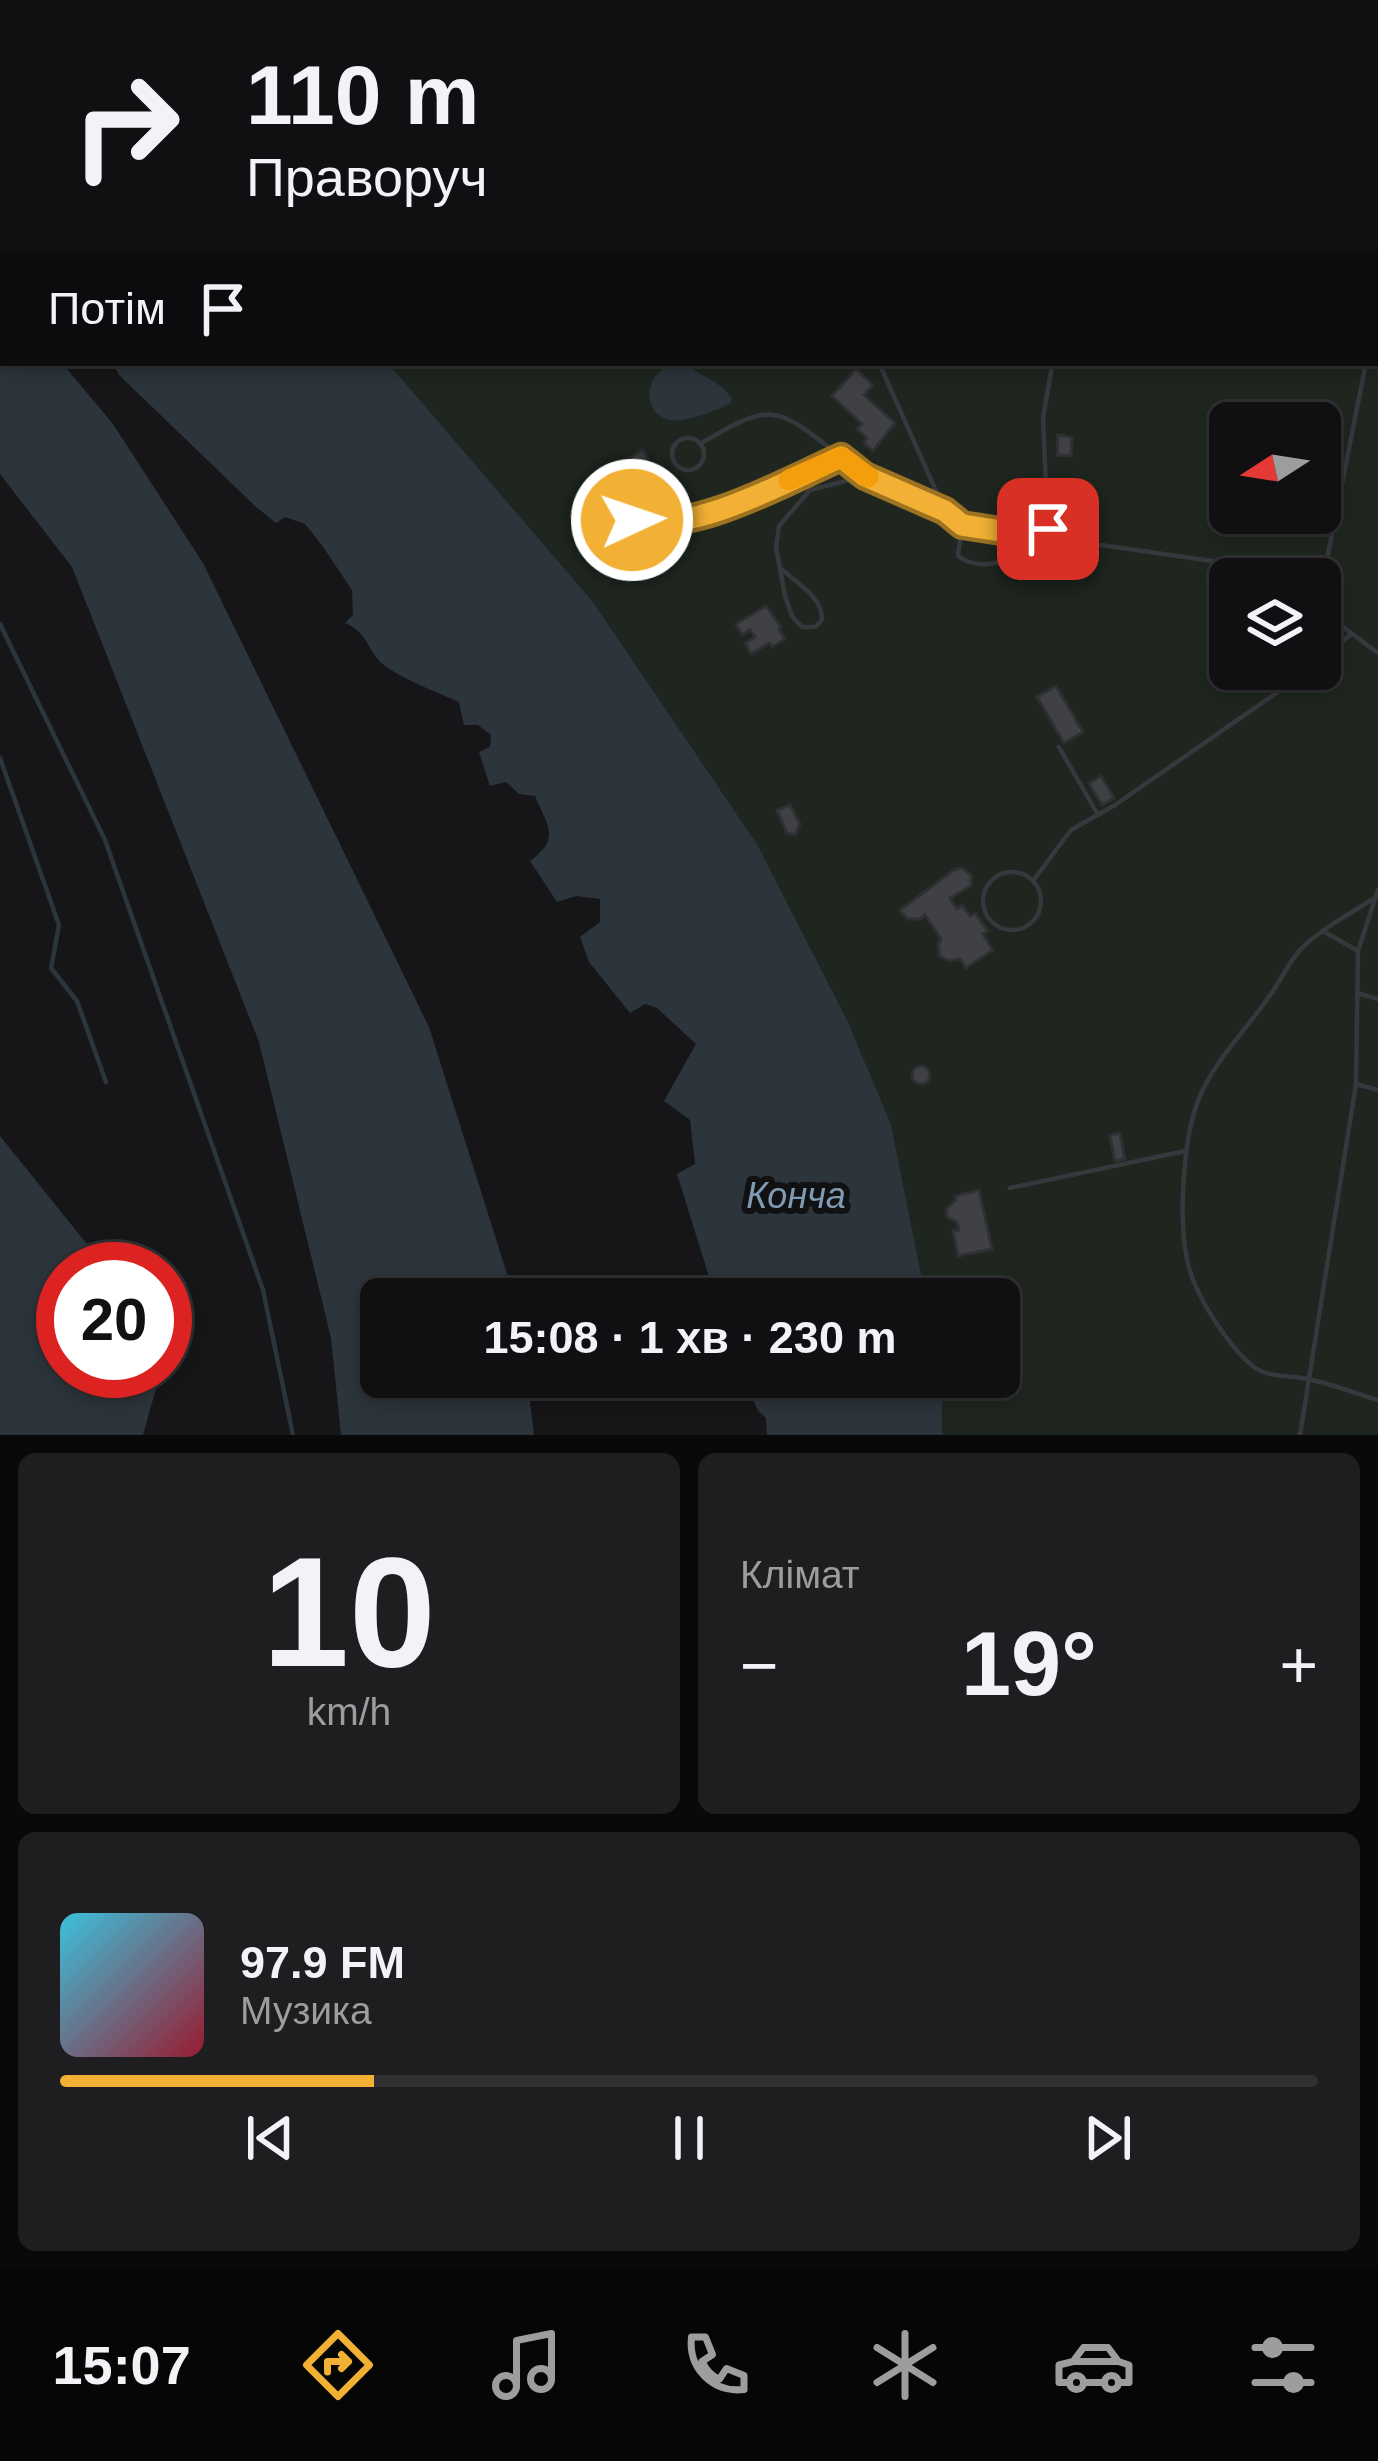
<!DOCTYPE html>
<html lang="uk">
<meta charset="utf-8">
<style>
body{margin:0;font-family:Helvetica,sans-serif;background:#1e1e20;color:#f1f3f6;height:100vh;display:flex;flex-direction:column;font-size:45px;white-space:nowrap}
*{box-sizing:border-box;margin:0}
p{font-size:39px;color:#9c9d9f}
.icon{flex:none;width:66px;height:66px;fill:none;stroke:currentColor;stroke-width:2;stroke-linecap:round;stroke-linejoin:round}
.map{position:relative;height:1435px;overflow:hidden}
.sheet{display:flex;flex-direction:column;gap:18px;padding:18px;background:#09090a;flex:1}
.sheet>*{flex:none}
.banner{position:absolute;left:0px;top:0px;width:1380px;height:366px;box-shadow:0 6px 18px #0003,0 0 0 3px #303032;background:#101012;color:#f1f3f6;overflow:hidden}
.needle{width:78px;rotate:258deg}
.tools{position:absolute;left:1209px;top:402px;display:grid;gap:24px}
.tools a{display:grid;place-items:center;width:132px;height:132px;border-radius:18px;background:#101012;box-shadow:0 6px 18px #0003,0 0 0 3px #303032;font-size:60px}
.speed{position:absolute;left:36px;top:1242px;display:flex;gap:24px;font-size:60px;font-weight:700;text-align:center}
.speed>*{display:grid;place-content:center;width:156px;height:156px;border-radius:50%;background:#101012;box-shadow:0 6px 18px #0003,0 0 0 3px #303032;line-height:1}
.speed .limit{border:18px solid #d22;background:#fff;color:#111}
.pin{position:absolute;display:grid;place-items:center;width:102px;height:102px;color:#fff;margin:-51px;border-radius:24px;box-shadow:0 6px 18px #0006}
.me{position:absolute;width:132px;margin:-66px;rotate:87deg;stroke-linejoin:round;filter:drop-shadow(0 0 9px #0008)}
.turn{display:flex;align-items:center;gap:42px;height:252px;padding:0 48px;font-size:54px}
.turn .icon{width:156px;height:156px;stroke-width:2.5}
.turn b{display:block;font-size:84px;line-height:102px}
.then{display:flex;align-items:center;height:114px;padding:0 48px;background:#0003;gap:24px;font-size:45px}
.big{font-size:90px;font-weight:800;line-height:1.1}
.sheet .widget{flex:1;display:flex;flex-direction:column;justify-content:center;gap:18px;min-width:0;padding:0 42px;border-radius:18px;background:#1e1e20}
.sheet .dial{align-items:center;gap:0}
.dial b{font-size:156px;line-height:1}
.song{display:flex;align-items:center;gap:36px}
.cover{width:144px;height:144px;border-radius:18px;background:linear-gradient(135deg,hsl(190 70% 55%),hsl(350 70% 35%))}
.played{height:12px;border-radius:6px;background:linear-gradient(90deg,#f2b134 25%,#303032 25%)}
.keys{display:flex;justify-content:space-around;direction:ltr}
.heat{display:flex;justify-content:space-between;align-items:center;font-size:66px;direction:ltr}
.sheet .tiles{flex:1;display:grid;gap:18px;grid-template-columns:1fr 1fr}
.widget:last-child{grid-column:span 2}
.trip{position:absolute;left:360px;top:1278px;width:660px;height:120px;border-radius:18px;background:#101012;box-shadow:0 6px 18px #0003,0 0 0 3px #303032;font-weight:800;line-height:120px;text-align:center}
.menu{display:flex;height:192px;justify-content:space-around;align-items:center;background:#060607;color:#9c9d9f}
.menu .icon{width:84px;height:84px}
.menu .active{color:#f2b134}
.menu b{font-size:54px;color:#f1f3f6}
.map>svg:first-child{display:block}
</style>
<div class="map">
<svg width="1378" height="1435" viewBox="0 0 1378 1435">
<rect width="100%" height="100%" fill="#161618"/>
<path fill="#1e261f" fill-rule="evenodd" d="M84,0h1294v1435h-436v-58h57v-78h-73l-35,-175 -44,-104 -90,-176 -164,-242 -205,-239h989v-360h-1291zM1230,423h90v90h-90zM1230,579h90v90h-90z"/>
<path fill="#2c353c" d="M0,0h84l2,3h-83v265l-3,4z
M3,341v22h59l51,61 90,139 226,464 86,272h-134v78h146l7,58h-193l-10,-97 -72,-296 -187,-475 -72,-93v-131z
M113,363h275l205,239 164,242 90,176 44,104 35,175h-210l-39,-125 18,-10 -5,-44 -26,-19 32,-57 -39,-36 -12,-4 -15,9 -41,-51 -9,-25 20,-15v-23l-24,-3 -19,6 -27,-41c31,-23 18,-34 5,-65l-16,-2 -13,-12 -16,4 -11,-34 11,-5 1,-12 -13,-10h-14l-5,-23c-25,-11 -52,-21 -74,-36 -18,-14 -16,-33 -40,-43l8,-8 -1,-25 -31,-46 -16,-20 -20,-7 -9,6 -21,-17 -136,-131z
M673,363h12c16,15 36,16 47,37l-3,4c-14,7 -32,14 -48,16 -39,4 -42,-44 -8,-57z
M0,1136l107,133h-44v102h98l-18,64h-143z
M744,1377h198v58h-175l-1,-17 -8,-7z"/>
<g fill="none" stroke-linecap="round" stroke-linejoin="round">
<path stroke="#2c353c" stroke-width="4.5" d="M0,624l105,216 158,450 30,145
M0,758l59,167 -8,43 26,33 29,81"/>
</g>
<path fill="#404145" stroke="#303034" stroke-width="3" d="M856,369l17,16 -9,10 31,28 -22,28 -9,-8 3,-5 -10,-9 5,-5 -30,-28z
M1058,435l14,2 -1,19 -14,-1z
M643,450l26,49 -34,18 -25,-49z
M766,606l15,21 -2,2 6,10 -13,8 -3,-4 -18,11 -6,-11 10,-6 -5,-7 -8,5 -6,-11z
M1056,686l27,46 -19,11 -27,-46z
M1101,776l13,22 -12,7 -13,-22z
M790,805l10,19 -5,11 -8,-2 -10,-23z
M962,868l9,7v11l-21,12 7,11 5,-4 8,11 5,-3 13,18 -5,3 10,16 -27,18 -6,-9 -11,2 -9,-5 -2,-10 3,-7 -16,-24 -5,4h-13l-7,-9 54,-40z
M912 1075a9 9 0 1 1 18 0a9 9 0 1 1-18 0Z
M1120,1133l5,26 -10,2 -5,-26z
M979,1190l13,59 -34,7 -5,-25 6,-1 -2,-8 -10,-5 -1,-8 10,-9 -1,-4z
M978,1277l3,13 -16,4 -3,-14z"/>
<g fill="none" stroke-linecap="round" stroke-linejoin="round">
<path stroke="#37383d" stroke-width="4.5" d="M289,0l3,3
M364,0l5,3
M1325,0l1,3
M1329,0v3
M687,3l2,-3
M1377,108l1,1
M1377,149h1
M1377,267l1,-43
M879,363l66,148
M672 454a16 16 0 1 1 32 0a16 16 0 1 1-32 0Z
M700,444c74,-44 76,-38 141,13
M632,520c60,15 154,-39 209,-63l24,19 80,35 17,14
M1046,538c-28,16 -58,39 -88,18l4,-31 257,37 53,17
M1046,538l2,-9 -5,-111 9,-52
M780,568c16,14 43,29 42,52l-7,7h-13l-10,-11 -7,-20 -9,-49 3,-21 31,-36 55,-14
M1314,579l14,-25 38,-191
M1320,610l58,43
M1320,661l31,-27
M1059,747l39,68
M983 901a29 29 0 1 1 58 0a29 29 0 1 1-58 0Z
M1033,881l38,-51 44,-25 196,-136
M1373,899c-23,15 -49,28 -69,47 -16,15 -23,35 -36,52 -23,33 -52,61 -68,98 -18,42 -24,138 -8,181 10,28 39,72 62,90 15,11 36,8 54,12 23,5 47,14 70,21
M1323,931l35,20
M1357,993l21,6
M1356,1084l22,6
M1010,1188l175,-37
M1300,1435l56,-351 2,-133 20,-61"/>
</g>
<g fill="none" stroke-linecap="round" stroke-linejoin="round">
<defs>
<path id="route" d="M632,520c60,15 155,-39 209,-63l24,19 80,35 17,14 84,13 2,-9"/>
</defs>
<use href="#route" stroke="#9d7322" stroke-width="30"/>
<use href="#route" stroke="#f2b134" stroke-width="21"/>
<path stroke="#f59e0b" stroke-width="21" d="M789,480l52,-23 27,20"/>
</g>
<g text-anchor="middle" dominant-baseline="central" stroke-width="12" stroke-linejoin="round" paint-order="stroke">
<g font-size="36" font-style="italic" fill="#7f9bb3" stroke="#111113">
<text x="796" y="1195">Конча</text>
</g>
</g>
</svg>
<div class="tools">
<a><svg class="needle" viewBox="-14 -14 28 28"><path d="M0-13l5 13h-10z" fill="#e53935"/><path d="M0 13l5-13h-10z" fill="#9c9d9f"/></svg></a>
<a><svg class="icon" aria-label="layers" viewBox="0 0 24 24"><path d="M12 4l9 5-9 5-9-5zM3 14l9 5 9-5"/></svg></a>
</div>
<div class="speed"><div class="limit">20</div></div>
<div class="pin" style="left:1048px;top:529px;background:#d93025"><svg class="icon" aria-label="arrive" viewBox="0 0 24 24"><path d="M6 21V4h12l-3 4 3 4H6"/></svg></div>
<svg class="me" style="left:632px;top:520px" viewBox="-20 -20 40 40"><circle r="17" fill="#f2b134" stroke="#fff" stroke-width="3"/><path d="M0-11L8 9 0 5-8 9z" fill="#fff"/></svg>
<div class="trip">15:08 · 1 хв · 230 m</div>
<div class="banner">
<div class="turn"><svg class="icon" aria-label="right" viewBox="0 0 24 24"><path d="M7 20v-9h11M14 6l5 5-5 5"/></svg><div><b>110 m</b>Праворуч</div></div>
<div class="then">Потім<svg class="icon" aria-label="arrive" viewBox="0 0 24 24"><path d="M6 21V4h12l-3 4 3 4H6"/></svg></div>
</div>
</div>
<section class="sheet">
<div class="tiles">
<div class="widget dial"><b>10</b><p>km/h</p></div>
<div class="widget"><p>Клімат</p>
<div class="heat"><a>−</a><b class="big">19°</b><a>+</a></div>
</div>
<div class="widget">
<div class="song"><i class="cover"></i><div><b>97.9 FM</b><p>Музика</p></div></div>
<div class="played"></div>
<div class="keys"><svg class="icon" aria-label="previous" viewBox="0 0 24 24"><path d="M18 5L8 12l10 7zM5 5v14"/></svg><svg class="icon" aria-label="pause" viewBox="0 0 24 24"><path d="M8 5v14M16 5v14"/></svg><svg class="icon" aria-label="next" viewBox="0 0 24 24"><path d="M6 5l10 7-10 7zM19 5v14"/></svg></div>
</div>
</div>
</section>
<nav class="menu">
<b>15:07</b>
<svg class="icon active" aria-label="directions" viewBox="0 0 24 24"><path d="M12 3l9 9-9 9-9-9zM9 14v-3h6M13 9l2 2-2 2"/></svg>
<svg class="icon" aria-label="music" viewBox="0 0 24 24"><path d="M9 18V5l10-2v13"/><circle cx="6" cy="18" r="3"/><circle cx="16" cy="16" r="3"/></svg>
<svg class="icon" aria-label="phone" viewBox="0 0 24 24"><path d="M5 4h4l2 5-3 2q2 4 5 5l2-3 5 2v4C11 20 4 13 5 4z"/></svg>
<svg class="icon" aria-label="climate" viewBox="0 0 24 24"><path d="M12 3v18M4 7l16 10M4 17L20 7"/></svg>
<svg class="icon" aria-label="car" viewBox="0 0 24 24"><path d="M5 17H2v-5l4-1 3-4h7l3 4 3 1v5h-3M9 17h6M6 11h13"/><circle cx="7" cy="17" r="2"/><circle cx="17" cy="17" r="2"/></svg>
<svg class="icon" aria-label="filters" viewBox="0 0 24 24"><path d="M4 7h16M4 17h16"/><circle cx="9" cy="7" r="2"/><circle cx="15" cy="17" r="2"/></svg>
</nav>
